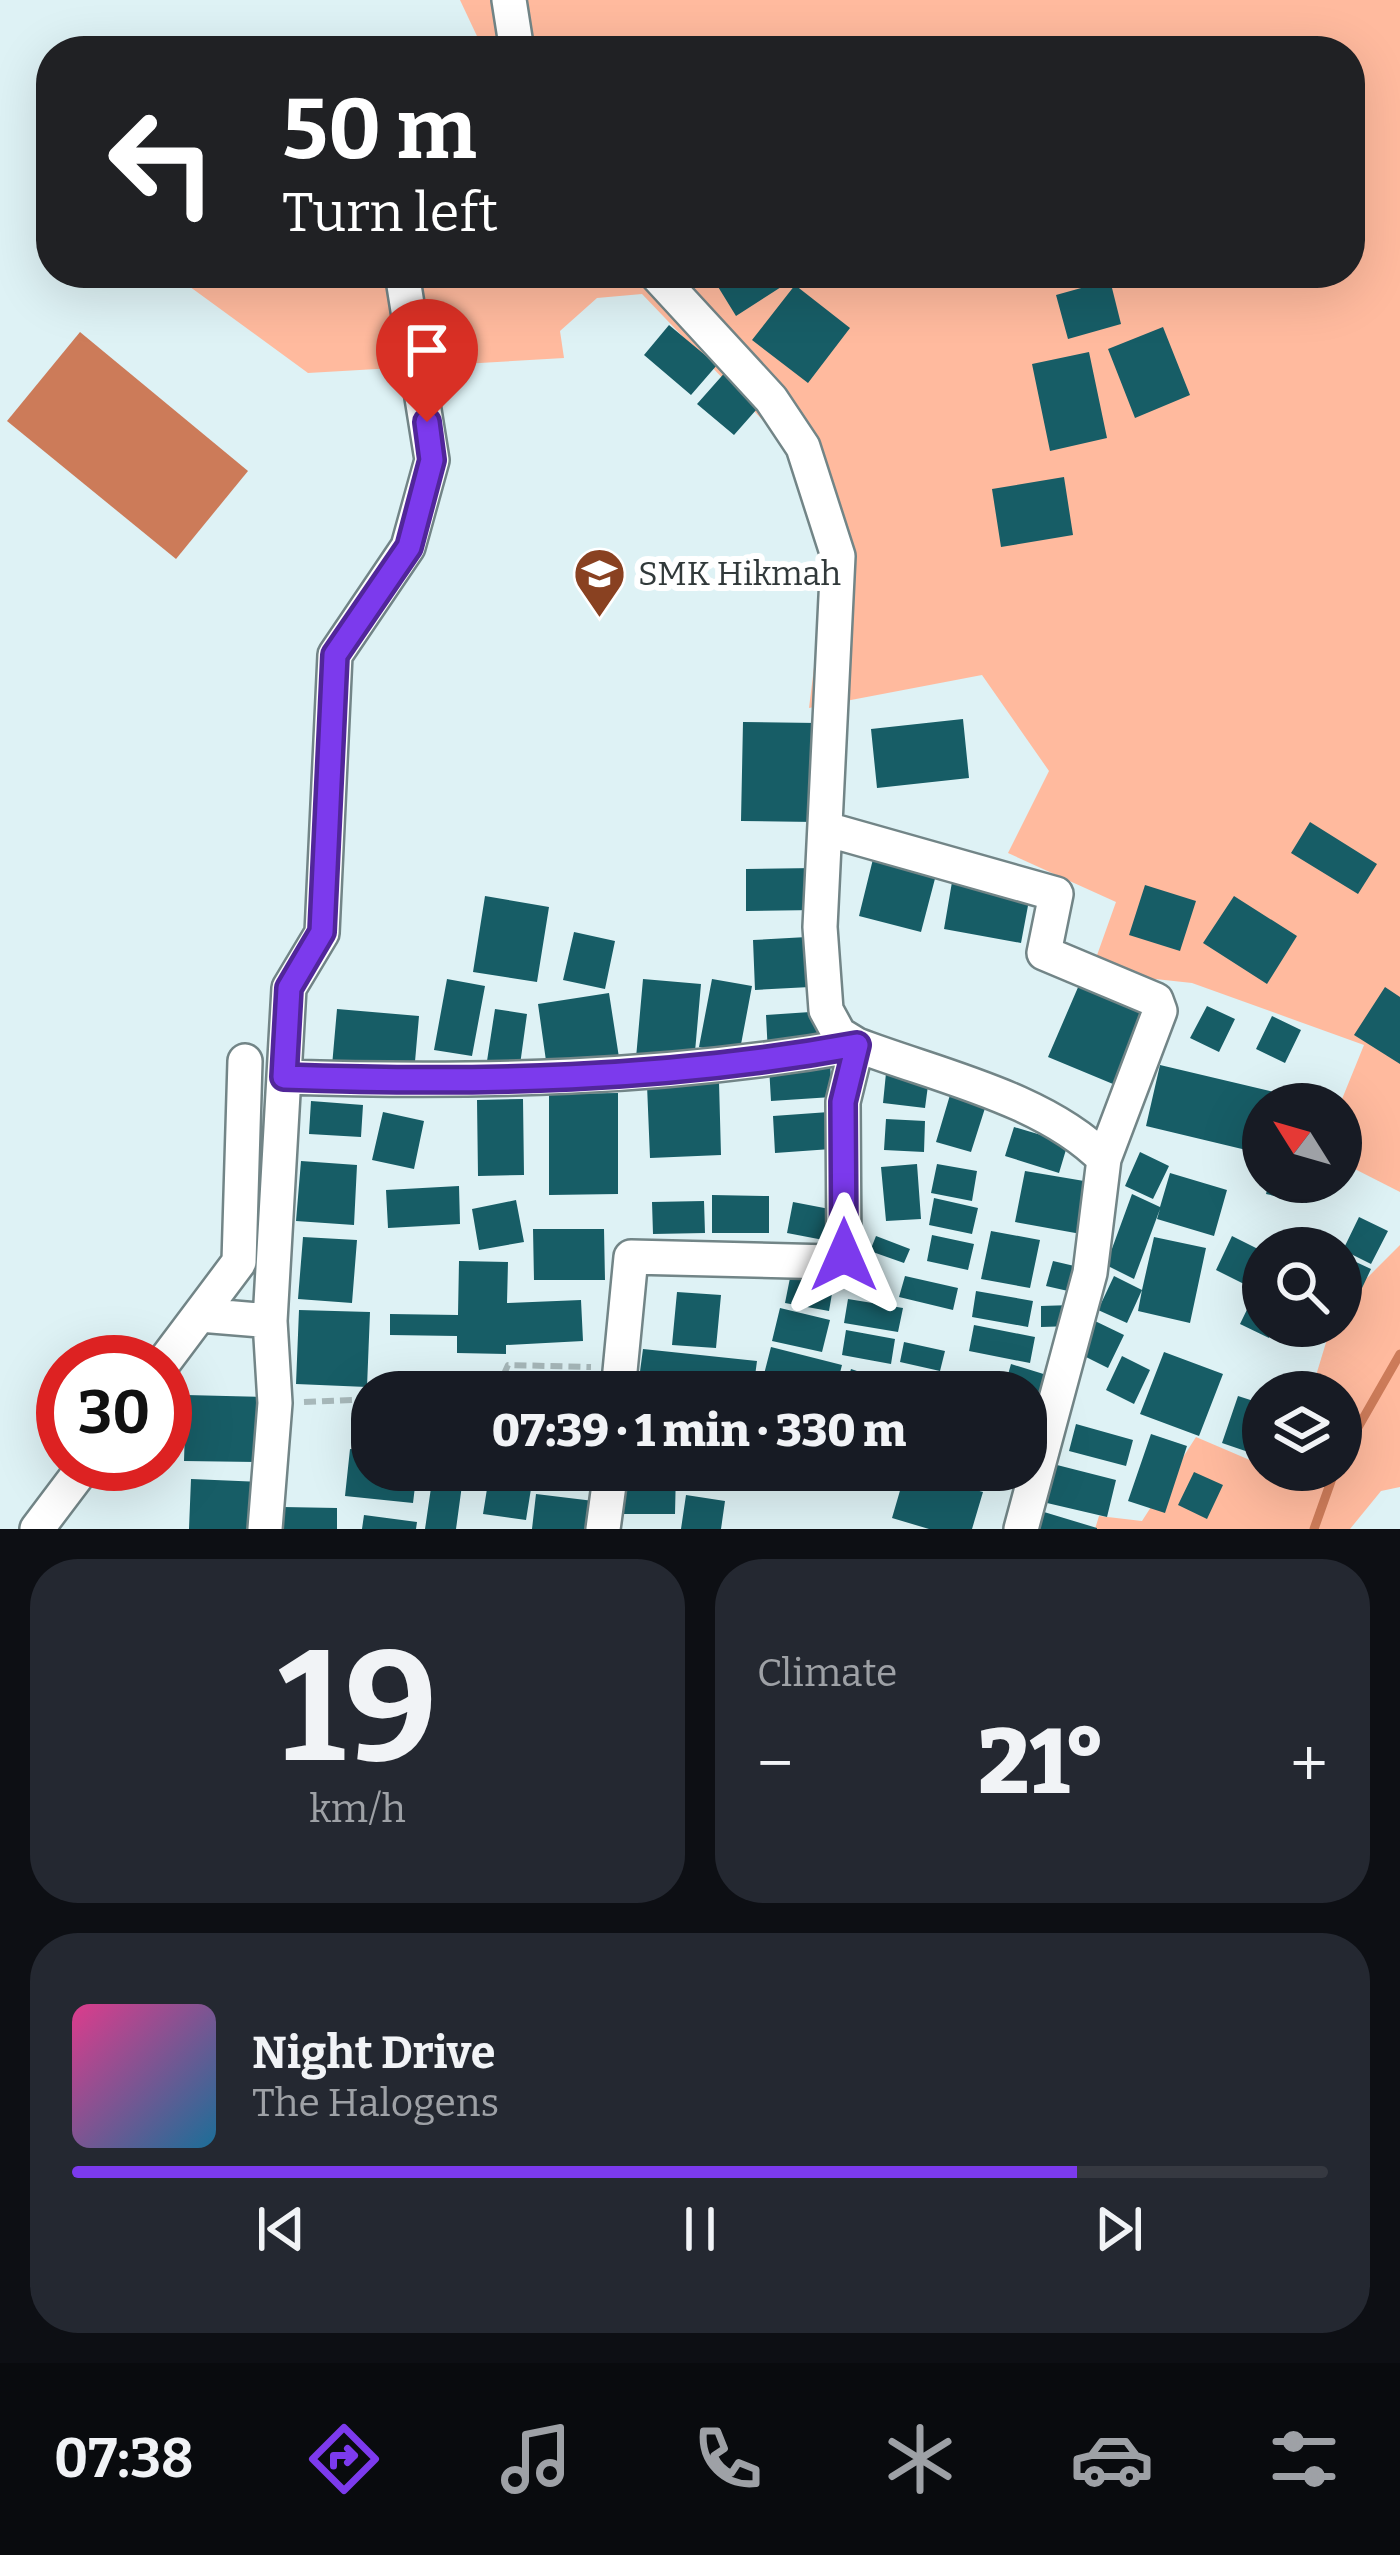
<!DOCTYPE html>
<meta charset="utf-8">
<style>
body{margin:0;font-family:Bitter,serif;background:#242831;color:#f1f3f6;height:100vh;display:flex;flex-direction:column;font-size:45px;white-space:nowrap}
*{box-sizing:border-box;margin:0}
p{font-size:39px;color:#9ea1a6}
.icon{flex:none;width:66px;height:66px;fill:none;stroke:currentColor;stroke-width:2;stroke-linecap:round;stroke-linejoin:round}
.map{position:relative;height:1529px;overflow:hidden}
.details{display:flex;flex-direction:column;gap:30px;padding:30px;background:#0d0f14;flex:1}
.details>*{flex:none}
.hud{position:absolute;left:36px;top:36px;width:1329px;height:252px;border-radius:48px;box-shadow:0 12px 48px #0002;background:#202124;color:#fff;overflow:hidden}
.needle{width:78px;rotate:307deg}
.tools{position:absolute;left:1242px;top:1083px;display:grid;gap:24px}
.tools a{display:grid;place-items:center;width:120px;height:120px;border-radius:50%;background:#171b24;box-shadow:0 12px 48px #0002;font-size:60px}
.speed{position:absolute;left:36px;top:1335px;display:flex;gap:24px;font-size:60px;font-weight:700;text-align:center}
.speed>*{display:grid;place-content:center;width:156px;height:156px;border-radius:50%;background:#171b24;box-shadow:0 12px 48px #0002;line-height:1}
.speed .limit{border:18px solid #d22;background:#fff;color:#111}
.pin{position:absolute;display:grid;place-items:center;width:102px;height:102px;color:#fff;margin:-123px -51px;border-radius:50% 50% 50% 0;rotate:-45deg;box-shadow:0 0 12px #0007}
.pin .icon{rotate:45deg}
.me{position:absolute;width:132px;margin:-66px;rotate:0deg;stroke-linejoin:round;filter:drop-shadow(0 0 9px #0008)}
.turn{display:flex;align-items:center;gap:42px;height:252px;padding:0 48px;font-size:54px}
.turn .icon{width:156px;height:156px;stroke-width:2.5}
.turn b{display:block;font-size:84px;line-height:102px}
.big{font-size:90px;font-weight:800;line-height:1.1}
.details .card{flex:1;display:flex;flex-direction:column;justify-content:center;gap:18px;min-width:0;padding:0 42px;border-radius:48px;background:#242831}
.details .dial{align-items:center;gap:0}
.dial b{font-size:156px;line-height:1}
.song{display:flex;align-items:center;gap:36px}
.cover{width:144px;height:144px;border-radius:18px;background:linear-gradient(135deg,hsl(330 70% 55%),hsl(200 70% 35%))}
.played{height:12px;border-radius:6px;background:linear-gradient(90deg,#7c3aed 80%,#363941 80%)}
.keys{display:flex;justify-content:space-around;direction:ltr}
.heat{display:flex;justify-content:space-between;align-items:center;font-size:66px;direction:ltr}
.details .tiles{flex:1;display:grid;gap:30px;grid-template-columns:1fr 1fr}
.card:last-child{grid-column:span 2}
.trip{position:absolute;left:351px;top:1371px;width:696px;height:120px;border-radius:48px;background:#171b24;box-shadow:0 12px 48px #0002;font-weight:800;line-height:120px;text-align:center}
.dock{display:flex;height:192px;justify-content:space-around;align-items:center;background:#090b0e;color:#9ea1a6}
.dock .icon{width:84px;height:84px}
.dock .on{color:#7c3aed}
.dock b{font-size:54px;color:#f1f3f6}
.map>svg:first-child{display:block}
</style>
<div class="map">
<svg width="1400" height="1529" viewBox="0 0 1400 1529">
<rect width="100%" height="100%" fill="#def2f5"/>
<path fill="#ffba9e" d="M460,0h940v1192l-59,-30 -1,-58 24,-59 -172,-62 -101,-11 25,-70 -108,-49 41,-82 -67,-96 -173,33 21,-170 -55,-105 -133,-139 -45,4 -37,33 4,27 -256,15 -137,-100h1179v-222h-866z
M1400,1245v242l-19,4 -31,38h-255l4,-13 43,5 54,-84 89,38 2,-5h54v-78h-30l20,-66h10l1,-37 26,-12z"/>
<path fill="#cc7b59" d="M80,332l168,139 -72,88 -169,-138z"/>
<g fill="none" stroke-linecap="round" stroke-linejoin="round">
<path stroke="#cc7b59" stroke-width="9" d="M1341,1457l59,-103
M1314,1529l21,-59"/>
</g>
<path fill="#175d66" d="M717,273h70l5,7 -56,36 -24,-39z
M1110,280l11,44 -53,15 -12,-44z
M795,285l55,43 -42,55 -56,-43z
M669,325l48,40 -26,30 -47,-40z
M1163,327l27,68 -55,23 -27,-69z
M1089,352l18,86 -57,13 -18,-87z
M728,369l36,32 -30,34 -37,-31z
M1064,477l9,58 -72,12 -9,-58z
M963,719l6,59 -92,10 -6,-59z
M743,722l74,1 -2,99 -74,-1z
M1310,822l67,42 -19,30 -67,-41z
M874,855l63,16 -16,61 -62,-16z
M816,868v42l-70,1v-42z
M952,882l78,13 -9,48 -77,-14z
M1145,885l51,16 -16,50 -51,-16z
M485,896l64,11 -12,75 -64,-10z
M1234,896l63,40 -30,48 -64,-41z
M574,932l41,9 -10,48 -42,-9z
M807,937l3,50 -55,3 -2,-50z
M447,979l38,7 -13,70 -38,-6z
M643,979l58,5 -7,79 -58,-5z
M712,979l40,7 -13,69 -40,-8z
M1079,985l65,28 -31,71 -65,-27z
M1385,987l15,10v67l-46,-29z
M609,993l11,71 -72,11 -10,-71z
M1207,1006l28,13 -16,33 -29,-14z
M337,1009l82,7 -5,57 -82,-7z
M495,1009l32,5 -7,51 -33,-4z
M825,1011l3,38 -60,5 -2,-39z
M1272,1016l29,14 -16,33 -29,-14z
M830,1061l2,36 -61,4 -2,-35z
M1160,1065l122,29 -2,10h-17v50l-117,-28z
M886,1073l43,5 -4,30 -42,-5z
M719,1082l2,73 -71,3 -3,-73z
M618,1093v101l-69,1v-101z
M950,1095l36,10 -15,47 -35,-10z
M523,1099l1,76 -46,1 -1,-76z
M311,1101l52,4 -2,32 -52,-3z
M383,1112l41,9 -10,48 -42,-9z
M829,1112l2,37 -56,4 -2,-37z
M886,1119l39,2 -1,31 -40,-2z
M1014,1127l54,16 -9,30 -54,-17z
M1140,1152l29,14 -16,33 -28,-13z
M301,1161l56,4 -3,60 -58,-4z
M917,1164l4,55 -35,2 -5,-54z
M937,1164l40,7 -5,30 -41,-8z
M1025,1171l65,11 -9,52 -66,-12z
M1170,1173l57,17 -13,46 -57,-17 3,-10 -26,70 -28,-14 26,-71 28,13z
M1269,1182h43l-5,21 -41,-9z
M459,1186l1,38 -72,4 -2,-38z
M712,1195l57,1v37h-57z
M934,1198l44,10 -6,26 -43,-9z
M516,1200l8,42 -45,8 -7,-41z
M704,1201l1,32 -52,1 -1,-32z
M793,1202l47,9 -6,31 -47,-9z
M1359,1217l29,14 -17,33 -28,-14z
M533,1229h71l1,51h-71z
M991,1231l49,9 -10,48 -49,-9z
M932,1235l42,9 -6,26 -41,-9z
M1282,1235l41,9 -1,4h-42z
M876,1236l34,13 -6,14 -34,-12z
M1232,1236l28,14 -16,34 -28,-14z
M303,1237l54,3 -5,63 -54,-4z
M1154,1237l52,11 -16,75 -52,-12 4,-21 -15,33 -29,-13 16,-34 28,14z
M1341,1255l30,14 -16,34 -14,-7z
M459,1261l49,1 -1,41 74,-3 2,41 -77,4v9l-49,-1v-17l-67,-1v-21l68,1z
M1053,1261l30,7 -6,25 -31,-7z
M792,1268l43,8 -6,35 -44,-8z
M905,1276l53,12 -5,22 -54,-13z
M976,1291l57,10 -5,26 -56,-10z
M1256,1291l7,3v32h11l-5,12 -29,-14z
M677,1292l44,3 -5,53 -44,-3z
M848,1299l55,9 -5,24 -54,-9z
M1072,1305v21l-31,1v-21z
M780,1308l50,12 -8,32 -50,-11z
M299,1310l71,2 -3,75 -71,-3z
M1095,1321l29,14 -16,33 -28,-14z
M974,1325l61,12 -5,26 -61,-12z
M846,1330l49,9 -4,25 -49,-9z
M904,1342l41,9 -5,20 -40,-9z
M771,1347l71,18 -7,27 -74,-6z
M643,1349l114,12 -4,30 -114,-12z
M1164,1352l59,22 -24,62 -59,-22z
M1122,1356l28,14 -16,34 -28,-14z
M1011,1364l39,12 -11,32 -13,-4v-12h-23z
M851,1369l21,7 -6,16h-22z
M884,1374l53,17 -1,1h-58z
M512,1377l62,3 -1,12h-62z
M186,1395l82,2 -2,65 -82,-1z
M1238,1396l25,8v53l-41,-14z
M1076,1424l57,16 -7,26 -57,-15z
M1151,1434l36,12 -22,67 -37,-12z
M350,1449l22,2v19h45l-4,33 -68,-7z
M1057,1465l59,15 -9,37 -60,-14z
M490,1470h44l-8,50 -43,-6z
M624,1470h52l-1,44h-51z
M788,1470h49l-3,13z
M906,1470l77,22 -11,37h-43l-37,-11z
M1194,1472l29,13 -16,34 -29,-14z
M191,1479l72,3 -2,47h-72z
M432,1481l30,4 -6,44h-31z
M536,1494l66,8 -4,27h-66z
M686,1495l39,6 -4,28h-40z
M283,1507l54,1v21h-54z
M1044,1512l53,16v1h-59z
M364,1515l53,7 -1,7h-54z"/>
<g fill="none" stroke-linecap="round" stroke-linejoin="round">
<defs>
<path id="street" d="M509,0l8,51
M655,273l116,126 32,48 35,109 -18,371 6,83 13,24 18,11c78,30 187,53 247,114l-14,114 -69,256
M826,829l230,65 -12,59 112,47 4,11 -56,148
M284,1077c193,6 382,2 573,-32
M200,1315l70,6 19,-333 33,-55 13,-278 73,-108 24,-87 -30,-187
M164,1362l75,-100 6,-201
M618,1392l13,-135 200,5 13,-7 -1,-153 14,-57
M37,1529l49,-65
M265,1529l10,-126 -5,-82
M603,1529l8,-59"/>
</defs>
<use href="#street" stroke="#728587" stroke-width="38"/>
<path stroke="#a7b8ba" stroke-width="6" stroke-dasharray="12 6" stroke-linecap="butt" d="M649,1387l38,5
M496,1392l12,-27 83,2
M304,1402l68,-3
M972,1470l34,10"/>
<use href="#street" stroke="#fff" stroke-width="33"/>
</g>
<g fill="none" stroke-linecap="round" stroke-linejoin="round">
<defs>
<path id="route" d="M427,422l5,38 -23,87 -74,108 -13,277 -33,56 -5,89c193,7 383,3 573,-32l-14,57 1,153"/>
</defs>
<use href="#route" stroke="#51269a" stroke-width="30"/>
<use href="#route" stroke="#7c3aed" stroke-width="21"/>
</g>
<defs>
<symbol id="school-pin" viewBox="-11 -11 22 30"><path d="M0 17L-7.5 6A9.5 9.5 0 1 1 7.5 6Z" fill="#894121" stroke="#fff"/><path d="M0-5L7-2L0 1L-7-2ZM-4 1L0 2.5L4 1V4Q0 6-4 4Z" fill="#fff"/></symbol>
</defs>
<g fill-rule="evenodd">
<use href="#school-pin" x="570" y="544" width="59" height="81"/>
</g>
<g text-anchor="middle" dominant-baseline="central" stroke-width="12" stroke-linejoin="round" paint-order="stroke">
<g font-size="33" fill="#31393a" stroke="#fff" text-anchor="start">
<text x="638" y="574">SMK Hikmah</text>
</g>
</g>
</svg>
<div class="tools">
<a><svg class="needle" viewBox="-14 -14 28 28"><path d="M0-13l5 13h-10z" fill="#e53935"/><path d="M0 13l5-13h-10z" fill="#9ea1a6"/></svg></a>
<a><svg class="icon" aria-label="search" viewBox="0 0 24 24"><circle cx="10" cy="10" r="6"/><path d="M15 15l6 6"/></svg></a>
<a><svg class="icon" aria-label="layers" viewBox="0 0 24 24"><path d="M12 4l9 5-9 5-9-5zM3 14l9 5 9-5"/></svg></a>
</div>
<div class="speed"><div class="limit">30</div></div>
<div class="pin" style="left:427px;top:422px;background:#d93025"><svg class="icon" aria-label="arrive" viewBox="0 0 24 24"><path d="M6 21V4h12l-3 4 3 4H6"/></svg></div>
<svg class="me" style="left:844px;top:1255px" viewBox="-20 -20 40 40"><path d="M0-17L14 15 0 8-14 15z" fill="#7c3aed" stroke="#fff" stroke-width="4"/></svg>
<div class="trip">07:39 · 1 min · 330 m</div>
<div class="hud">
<div class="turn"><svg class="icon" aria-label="left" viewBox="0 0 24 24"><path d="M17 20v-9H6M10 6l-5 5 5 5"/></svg><div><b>50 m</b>Turn left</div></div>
</div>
</div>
<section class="details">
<div class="tiles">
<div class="card dial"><b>19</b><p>km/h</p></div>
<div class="card"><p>Climate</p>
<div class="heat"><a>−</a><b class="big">21°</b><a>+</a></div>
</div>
<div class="card">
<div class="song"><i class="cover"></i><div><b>Night Drive</b><p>The Halogens</p></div></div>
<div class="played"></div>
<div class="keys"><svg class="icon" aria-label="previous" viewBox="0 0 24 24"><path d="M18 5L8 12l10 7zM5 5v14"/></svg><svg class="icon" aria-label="pause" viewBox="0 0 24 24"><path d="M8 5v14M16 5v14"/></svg><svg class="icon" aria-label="next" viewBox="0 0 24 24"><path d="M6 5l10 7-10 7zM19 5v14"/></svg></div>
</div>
</div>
</section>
<nav class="dock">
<b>07:38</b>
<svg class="icon on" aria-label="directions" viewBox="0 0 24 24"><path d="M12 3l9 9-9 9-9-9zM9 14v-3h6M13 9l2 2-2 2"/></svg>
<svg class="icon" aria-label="music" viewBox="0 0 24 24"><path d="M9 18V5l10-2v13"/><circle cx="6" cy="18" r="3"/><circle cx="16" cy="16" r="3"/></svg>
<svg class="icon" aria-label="phone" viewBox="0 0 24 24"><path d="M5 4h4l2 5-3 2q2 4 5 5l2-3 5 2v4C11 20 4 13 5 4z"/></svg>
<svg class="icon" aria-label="climate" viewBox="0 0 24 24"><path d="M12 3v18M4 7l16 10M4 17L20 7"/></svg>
<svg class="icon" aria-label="car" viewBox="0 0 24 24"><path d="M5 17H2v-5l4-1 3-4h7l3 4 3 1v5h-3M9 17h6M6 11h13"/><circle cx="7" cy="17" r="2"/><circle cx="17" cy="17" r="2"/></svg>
<svg class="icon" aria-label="filters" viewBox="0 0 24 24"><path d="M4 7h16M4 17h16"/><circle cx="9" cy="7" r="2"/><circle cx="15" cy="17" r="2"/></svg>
</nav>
